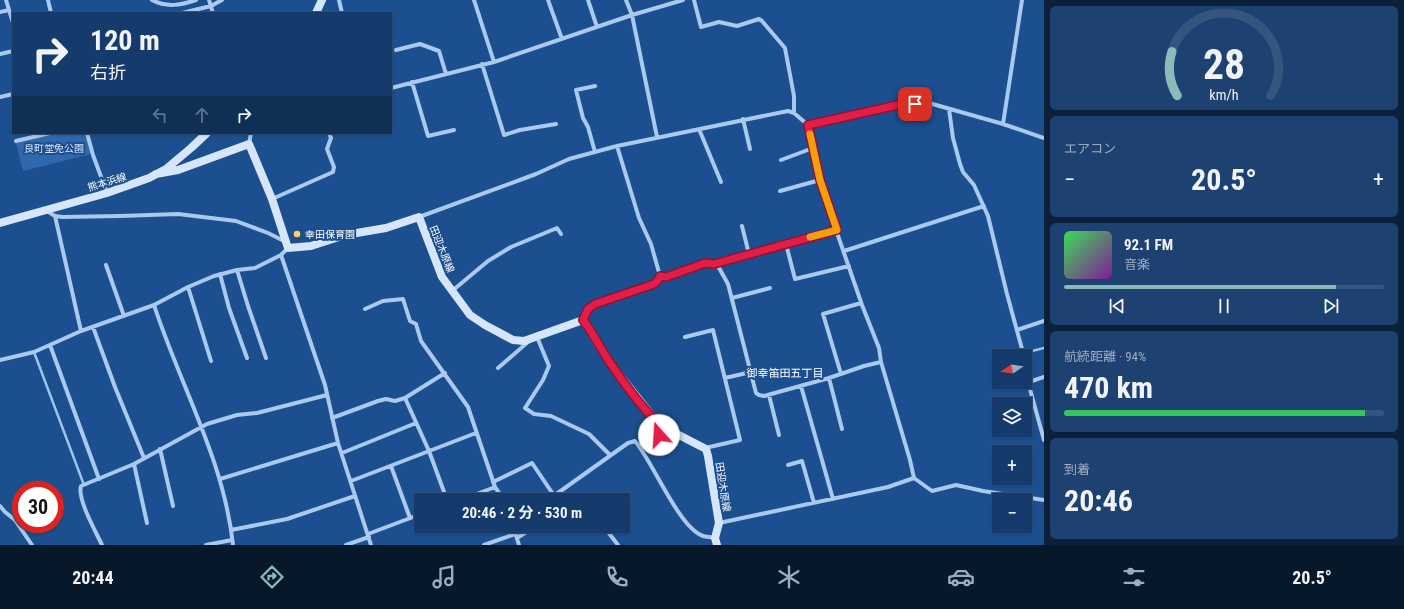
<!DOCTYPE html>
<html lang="ja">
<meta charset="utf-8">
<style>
body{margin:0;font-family:"Roboto Condensed","Noto Sans JP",sans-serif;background:#1d4271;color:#f1f3f6;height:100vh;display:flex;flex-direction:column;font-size:15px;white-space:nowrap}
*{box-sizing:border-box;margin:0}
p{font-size:13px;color:#9dadc1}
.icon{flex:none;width:22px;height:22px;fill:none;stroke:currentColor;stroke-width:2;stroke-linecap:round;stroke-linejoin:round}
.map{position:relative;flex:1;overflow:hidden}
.sheet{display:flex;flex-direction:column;gap:6px;padding:6px;background:#0b203b;width:360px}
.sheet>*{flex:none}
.top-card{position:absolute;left:12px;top:12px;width:380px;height:122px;border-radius:0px;box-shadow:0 1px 3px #0004,0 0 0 1px #33557e;background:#143b6b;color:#f1f3f6;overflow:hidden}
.needle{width:26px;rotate:257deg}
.controls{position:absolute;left:992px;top:349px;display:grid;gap:8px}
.controls a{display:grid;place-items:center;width:40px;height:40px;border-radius:0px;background:#143b6b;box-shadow:0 1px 3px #0004,0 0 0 1px #33557e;font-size:20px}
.speed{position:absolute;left:12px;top:481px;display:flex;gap:8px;font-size:20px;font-weight:700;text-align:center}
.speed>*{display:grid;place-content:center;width:52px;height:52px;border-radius:50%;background:#143b6b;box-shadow:0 1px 3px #0004,0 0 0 1px #33557e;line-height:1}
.speed .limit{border:6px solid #d22;background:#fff;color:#111}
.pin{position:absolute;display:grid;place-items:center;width:34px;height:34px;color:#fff;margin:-17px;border-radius:8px;box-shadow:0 2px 6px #0006}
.me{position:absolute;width:44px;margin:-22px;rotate:341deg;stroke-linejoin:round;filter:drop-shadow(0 0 3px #0008)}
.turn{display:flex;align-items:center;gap:14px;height:84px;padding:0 12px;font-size:18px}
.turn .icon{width:52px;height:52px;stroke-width:2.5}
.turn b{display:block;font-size:28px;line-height:34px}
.lanes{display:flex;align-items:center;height:38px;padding:0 12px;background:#0003;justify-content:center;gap:20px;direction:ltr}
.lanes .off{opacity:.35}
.big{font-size:30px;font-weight:700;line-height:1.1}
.sheet .card{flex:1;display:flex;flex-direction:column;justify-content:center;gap:6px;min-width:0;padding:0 14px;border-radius:6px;background:#1d4271}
.sheet .dial{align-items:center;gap:0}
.dial svg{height:104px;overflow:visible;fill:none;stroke:#33557e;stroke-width:7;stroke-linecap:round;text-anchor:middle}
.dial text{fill:#f1f3f6;stroke:none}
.song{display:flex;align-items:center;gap:12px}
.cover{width:48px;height:48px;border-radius:6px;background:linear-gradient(135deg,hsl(130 70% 55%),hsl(290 70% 35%))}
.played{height:4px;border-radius:2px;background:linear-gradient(90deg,#8bbbb9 85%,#33557e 85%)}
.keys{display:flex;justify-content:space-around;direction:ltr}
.heat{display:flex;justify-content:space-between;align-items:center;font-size:22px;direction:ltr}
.charge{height:6px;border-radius:3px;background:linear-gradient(90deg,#34c759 94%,#33557e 0)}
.trip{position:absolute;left:414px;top:493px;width:216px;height:40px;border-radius:0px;background:#143b6b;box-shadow:0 1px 3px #0004,0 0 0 1px #33557e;font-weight:700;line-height:40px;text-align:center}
.dock{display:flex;height:64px;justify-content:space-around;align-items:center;background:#08182b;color:#9dadc1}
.dock .icon{width:28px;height:28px}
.dock .current{color:#8bbbb9}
.dock b{font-size:18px;color:#f1f3f6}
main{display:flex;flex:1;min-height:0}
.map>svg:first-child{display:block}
</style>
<main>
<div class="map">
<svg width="1044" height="545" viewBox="0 0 1044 545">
<rect width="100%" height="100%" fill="#1b4f8f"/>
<path fill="#2e69ad" d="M56,133h30l5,21 -68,17 -7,-28z"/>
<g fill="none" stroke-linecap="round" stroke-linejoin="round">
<path stroke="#9cc4f0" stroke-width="2.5" d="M34,352l50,133
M1028,352l16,-4"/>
<path stroke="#a9c9ee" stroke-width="4" d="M6,0l7,23
M48,0l3,13
M152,0c15,8 29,5 44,0
M209,0l4,13
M339,0l3,13
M474,0l20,62
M548,0l14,39
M588,0l9,27
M626,0l6,15 25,122
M694,0l7,27 18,-5 18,4 22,-7 3,2 23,27 9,48v17
M0,12l9,-2
M182,13l29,-7 11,-6
M396,50l24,-6 19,7 7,23
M0,54l13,-3
M482,64l22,71 16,-5 36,-6
M412,82l16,54 26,-6
M391,88l103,-26 138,-47 51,-15
M0,97l13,-3
M949,109l4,29 7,26 3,8 11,13 14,31 19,78 15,55 -1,7
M743,119l7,30
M1003,124l19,-124
M808,125l94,-21 27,-1 74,21 41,14
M699,129l22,53
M87,133l6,22 14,38
M16,141l34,-8
M249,144l2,-11
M595,152l-7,-25 -5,-9 -7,-28 19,-4
M781,160l32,-12
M780,191l40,-11
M272,199l61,-27 1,-5 -7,-18 4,-11 -2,-5
M47,211l8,5 8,1 57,-1 58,-2 58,7 32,12 16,8
M55,216l26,115
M419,217l117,-43 33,-15 48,-13 171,-35 6,2 14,12 12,55 6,21 36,104 17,43 2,14 29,98 4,18 18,13 24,-6 27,6 61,9
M742,226l7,28
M786,244l9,35 54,-13
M844,251l140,-45
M281,255l44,130 13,58 33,102
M714,264l123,-34
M106,265l18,51
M237,270l11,36 18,52
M220,274l9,34 18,50
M660,276l7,1 38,-14h7l6,3 10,18 28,109 3,2 5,1 65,-18 35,-12 17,-4
M188,287l23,74
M452,291l36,-30 23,-14 46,-19 4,6
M732,298l38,-10
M154,305c26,80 70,155 79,240
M365,309l18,-8 20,-2 7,22 6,3 5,17 47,66 27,80 9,13
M583,320l5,-11 7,-5 59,-20 4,-4 2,-4 -9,-32 -12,-26 -22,-72
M93,327l22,60 29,71
M1017,330l27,-9
M537,337l12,29 -6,14 -18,28 9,6 17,2 38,18 21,21
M685,337l28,-7 27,110 -35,8
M50,345l49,134
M0,360l34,-8 47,-21 73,-26 34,-18 26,-11 23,-6 18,-2 26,-13 7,-7
M498,368l30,-26
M1025,371l19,69
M841,374l-18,-60 38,-11
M725,378l26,-6
M829,378l13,51
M1029,382l15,-5
M801,386l32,113
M769,395l10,40
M405,398l24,53 18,49
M332,418l46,-17 8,-2 9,2 10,-3 40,-25
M639,445c12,-4 18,-4 22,-18
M160,449l13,57
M342,453l74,-30
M134,464l13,59
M788,465l14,-4 12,42
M391,466l19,52
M220,479l118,-36
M351,481l125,-48
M493,482l39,-19 25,37
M555,495l73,-52 7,-2c18,21 44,87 68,95 3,1 8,1 12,2
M461,500l34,-13
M0,506l5,6 10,8 17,25
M719,523l169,-36 26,-9
M513,526l6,19
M601,526l7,6 10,13
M231,530l56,-11 68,-23
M368,534l53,-20
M517,538l19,-12
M102,545c-6,-13 -25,-46 -21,-59l53,-22 73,-40 30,-9 20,-2 70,-18
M206,545l26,-5
M346,545l23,-8
M484,545l31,-11"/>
<path stroke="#d6e6fa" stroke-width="8" d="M316,13l6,-13
M156,174l22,-4 71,-26 23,55 16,49 23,-2 34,-11 41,-7 33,-11 23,60 28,38 15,10 28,15 11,1 59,-21 6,8 8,15 16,24 48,60 14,6 31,16 2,7 11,67 -4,15 2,7
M0,223l107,-30 42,-15 17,-9 25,-21 16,-15"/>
</g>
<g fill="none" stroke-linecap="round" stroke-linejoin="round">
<defs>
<path id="route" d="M659,435l2,-8c-17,-18 -34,-39 -48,-60 -11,-15 -19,-33 -30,-47l5,-11 7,-5 59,-20 4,-4 2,-4 6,1 39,-14 9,1 123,-34 -17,-50 -12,-55 94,-21h13"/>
</defs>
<use href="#route" stroke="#92132f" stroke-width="10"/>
<use href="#route" stroke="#e11d48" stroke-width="7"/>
<path stroke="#f59e0b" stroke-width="7" d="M810,237l27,-7 -17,-50 -10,-46"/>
</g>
<circle fill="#ffd166" stroke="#1b4f8f" stroke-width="1.5" cx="297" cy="234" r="4"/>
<g text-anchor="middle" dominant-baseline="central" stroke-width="4" stroke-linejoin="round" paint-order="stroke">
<g font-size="10" fill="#cfe3fa" stroke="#1b4f8f">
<text x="54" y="148">良町堂免公園</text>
</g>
<g font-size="10" fill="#fff" stroke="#1b4f8f">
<text transform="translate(107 182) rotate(-17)">熊本浜線</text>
<text transform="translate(442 249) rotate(68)">田迎木原線</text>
<text transform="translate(723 487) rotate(81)">田迎木原線</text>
</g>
<g font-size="10" fill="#fff" stroke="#1b4f8f" text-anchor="start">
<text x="305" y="234">幸田保育園</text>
</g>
<g font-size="11" fill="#fff" stroke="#1b4f8f">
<text x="785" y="373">御幸笛田五丁目</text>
</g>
</g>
</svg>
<div class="controls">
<a><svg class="needle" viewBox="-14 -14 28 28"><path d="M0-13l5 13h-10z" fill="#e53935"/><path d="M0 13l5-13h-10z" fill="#9dadc1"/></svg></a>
<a><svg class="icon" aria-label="layers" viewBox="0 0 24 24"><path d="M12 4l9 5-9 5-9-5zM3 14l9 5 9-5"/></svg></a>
<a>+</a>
<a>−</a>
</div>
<div class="speed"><div class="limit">30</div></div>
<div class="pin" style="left:915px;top:104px;background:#d93025"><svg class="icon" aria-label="arrive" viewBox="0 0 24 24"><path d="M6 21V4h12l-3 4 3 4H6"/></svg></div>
<svg class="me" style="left:659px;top:435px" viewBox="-20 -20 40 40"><circle r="19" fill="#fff"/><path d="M0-13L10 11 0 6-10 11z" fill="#e11d48"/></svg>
<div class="trip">20:46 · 2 分 · 530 m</div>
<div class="top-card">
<div class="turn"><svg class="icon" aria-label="right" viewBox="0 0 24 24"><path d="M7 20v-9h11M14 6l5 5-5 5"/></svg><div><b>120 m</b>右折</div></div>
<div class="lanes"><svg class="icon off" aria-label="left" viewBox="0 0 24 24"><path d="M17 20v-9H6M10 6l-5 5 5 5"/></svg><svg class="icon off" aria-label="ahead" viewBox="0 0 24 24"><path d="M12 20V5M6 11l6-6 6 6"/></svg><svg class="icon" aria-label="right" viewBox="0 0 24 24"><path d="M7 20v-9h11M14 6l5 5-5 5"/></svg></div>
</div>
</div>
<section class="sheet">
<div class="card dial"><svg viewBox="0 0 100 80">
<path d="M14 69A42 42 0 1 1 86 69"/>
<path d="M14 69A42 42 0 0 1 10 35" stroke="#8bbbb9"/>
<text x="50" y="56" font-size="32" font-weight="700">28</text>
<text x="50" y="72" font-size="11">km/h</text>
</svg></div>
<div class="card"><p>エアコン</p>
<div class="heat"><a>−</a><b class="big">20.5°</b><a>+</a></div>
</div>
<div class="card">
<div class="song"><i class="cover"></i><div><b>92.1 FM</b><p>音楽</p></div></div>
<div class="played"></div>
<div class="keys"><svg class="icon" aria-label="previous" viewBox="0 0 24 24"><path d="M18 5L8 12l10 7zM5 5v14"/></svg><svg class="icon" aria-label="pause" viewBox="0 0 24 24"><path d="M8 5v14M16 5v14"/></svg><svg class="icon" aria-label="next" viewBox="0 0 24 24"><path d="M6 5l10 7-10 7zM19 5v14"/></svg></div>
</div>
<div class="card"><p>航続距離 · 94%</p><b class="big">470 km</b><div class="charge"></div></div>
<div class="card"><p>到着</p><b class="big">20:46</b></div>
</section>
</main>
<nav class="dock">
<b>20:44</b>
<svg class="icon current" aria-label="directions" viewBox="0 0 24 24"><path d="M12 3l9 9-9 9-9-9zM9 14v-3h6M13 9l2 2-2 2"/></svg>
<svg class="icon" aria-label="music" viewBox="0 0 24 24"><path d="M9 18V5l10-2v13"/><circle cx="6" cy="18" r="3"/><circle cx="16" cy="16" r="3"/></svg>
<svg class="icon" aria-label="phone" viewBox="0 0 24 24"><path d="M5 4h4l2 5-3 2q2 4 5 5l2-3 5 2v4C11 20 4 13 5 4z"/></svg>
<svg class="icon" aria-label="climate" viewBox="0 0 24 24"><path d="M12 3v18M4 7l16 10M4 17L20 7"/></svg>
<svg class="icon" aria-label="car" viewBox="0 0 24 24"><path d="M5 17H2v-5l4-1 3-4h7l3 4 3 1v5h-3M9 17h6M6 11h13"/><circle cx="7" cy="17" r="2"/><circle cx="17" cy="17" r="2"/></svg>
<svg class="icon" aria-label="filters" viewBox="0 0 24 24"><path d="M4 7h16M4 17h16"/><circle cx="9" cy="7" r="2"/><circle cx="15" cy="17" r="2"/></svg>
<b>20.5°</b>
</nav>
